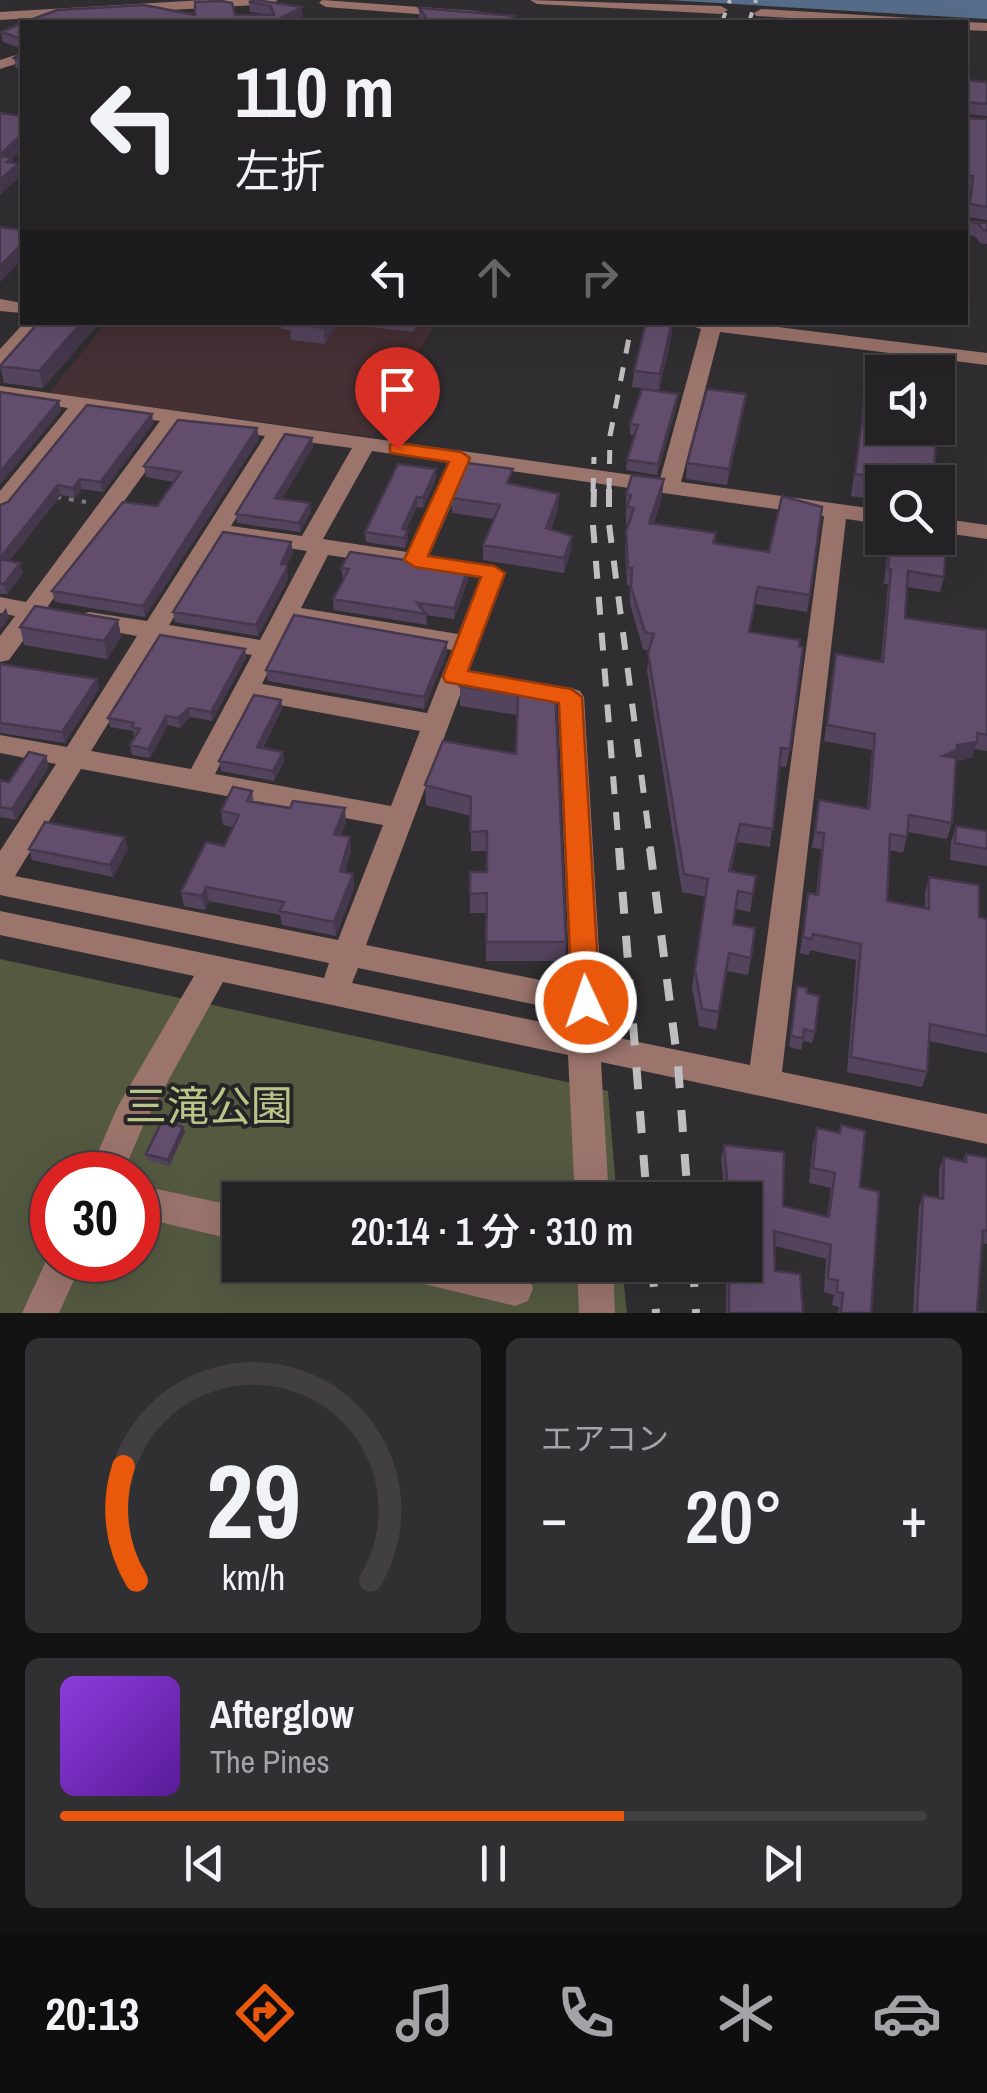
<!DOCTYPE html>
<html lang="ja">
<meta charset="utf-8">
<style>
body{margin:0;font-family:"Archivo Narrow","Noto Sans JP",sans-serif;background:#302f32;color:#f1f3f6;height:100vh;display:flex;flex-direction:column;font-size:38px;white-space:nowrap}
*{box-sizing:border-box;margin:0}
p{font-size:32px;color:#a3a4a7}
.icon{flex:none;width:55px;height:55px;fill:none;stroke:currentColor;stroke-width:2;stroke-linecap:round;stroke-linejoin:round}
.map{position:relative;height:1313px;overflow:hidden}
.panel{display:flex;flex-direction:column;gap:25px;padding:25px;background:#141314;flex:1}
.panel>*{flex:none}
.guide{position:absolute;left:20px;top:20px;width:948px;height:305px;border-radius:0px;box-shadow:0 10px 40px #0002,0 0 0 2px #413f42;background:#242225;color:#f1f3f6;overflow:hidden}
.fabs{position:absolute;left:865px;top:355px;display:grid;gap:20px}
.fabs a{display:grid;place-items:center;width:90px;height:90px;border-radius:0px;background:#242225;box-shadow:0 10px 40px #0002,0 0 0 2px #413f42;font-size:50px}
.speed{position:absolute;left:30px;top:1152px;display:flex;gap:20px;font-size:50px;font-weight:700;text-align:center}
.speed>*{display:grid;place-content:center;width:130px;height:130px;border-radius:50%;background:#242225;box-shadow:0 10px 40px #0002,0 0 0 2px #413f42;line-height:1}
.speed .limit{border:15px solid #d22;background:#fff;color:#111}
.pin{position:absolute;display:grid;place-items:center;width:85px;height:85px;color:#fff;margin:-102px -42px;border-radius:50% 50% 50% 0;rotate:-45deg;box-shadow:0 0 10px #0007}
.pin .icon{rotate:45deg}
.me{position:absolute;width:110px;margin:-55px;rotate:357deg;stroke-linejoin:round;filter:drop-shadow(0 0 8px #0008)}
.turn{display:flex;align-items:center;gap:35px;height:210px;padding:0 50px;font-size:45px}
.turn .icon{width:130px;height:130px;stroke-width:2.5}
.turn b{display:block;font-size:70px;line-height:85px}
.lanes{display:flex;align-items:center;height:95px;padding:0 50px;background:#0003;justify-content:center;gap:50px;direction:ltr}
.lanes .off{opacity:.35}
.big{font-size:75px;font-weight:600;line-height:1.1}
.panel .tile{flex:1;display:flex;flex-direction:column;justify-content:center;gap:15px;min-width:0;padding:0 35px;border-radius:15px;background:#302f32}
.panel .dial{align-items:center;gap:0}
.dial svg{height:260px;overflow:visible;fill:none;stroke:#413f42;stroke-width:7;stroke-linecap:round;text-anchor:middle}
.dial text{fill:#f1f3f6;stroke:none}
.song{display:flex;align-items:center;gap:30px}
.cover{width:120px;height:120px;border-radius:15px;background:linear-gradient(135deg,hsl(270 70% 55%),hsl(270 70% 35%))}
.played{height:10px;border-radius:5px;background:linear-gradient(90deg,#ea580c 65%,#413f42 65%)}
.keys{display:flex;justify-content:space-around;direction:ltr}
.heat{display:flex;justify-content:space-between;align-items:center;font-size:55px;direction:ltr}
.panel .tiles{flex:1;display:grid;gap:25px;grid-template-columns:1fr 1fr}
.tile:last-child{grid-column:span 2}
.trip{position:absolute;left:222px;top:1182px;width:540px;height:100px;border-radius:0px;background:#242225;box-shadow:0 10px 40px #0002,0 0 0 2px #413f42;font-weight:600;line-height:100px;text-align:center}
.menu{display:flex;height:160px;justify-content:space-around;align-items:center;background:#0e0e0f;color:#a3a4a7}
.menu .icon{width:70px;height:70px}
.menu .selected{color:#ea580c}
.menu b{font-size:45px;color:#f1f3f6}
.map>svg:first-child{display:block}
</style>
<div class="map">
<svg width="987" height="1313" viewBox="0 0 987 1313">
<rect width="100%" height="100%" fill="#302e31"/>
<path fill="#453034" d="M106,323h329l-62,114 -324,-44z"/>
<path fill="#545940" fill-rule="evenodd" d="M0,959l608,132 9,109h-377v65h382l5,48h-627zM52,1175h86v85h-86z"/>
<path fill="#576e8b" d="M667,0h320v19z"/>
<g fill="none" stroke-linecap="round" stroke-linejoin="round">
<path stroke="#79787a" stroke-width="4" stroke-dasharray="5 8" stroke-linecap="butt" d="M56,497l30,5"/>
<path fill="#9b746c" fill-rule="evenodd" d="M204,0h74l-7,4 -271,16v-8z
M322,0l153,11 44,11 -193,-15 -7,-4z
M530,0l191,6 7,4 -7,4 -184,-10z
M761,9l151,9 7,4h-66l-97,-6 -2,-3z
M963,22h2l22,1v8l-22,-1z
M22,53v9l-22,7v-9z
M965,220l22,3v10l-22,-3z
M0,299l22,4v10l-22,-2z
M25,322h20l-38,43 -7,2v-18z
M679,322h59l249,31v12l-267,-33 -39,150 201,28v14l-36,-5 -64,553 205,42v30l-386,-82 8,138h-34l-7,-145 -345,-73 -79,142 -22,51h-34l30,-69 76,-130 -194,-41v-24l324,67 5,-15 -329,-68v-44l56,-87 -56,-11v-18l67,12 70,-111 -57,-10 -3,-6 3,-6 9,-2 58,9 118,-185 -85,-12 -132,182 8,7 -3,6 -15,1 -29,40 -9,2v-26l15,-20 -15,-3v-16l26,5 134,-181 -73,-10 -79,99 -8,2v-21l68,-83 -68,-10v-12l660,93 41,-150zM284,439l68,9 -50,88 -71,-10zM372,451l76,11 -41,90 -84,-13zM469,465l355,51 -74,549 -398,-82 6,-15 228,47 11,-4 5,-9 -18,-305 -4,-6 -9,-3 -102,-17 37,-98 -12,-7 -65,-10zM223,538l84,13 -47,89 -91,-15zM328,555l152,23 -22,56 -157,-26zM293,622l159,28 -25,63 -165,-29zM160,640l92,15 -61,114 -100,-18zM463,687l95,17 12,282 -204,-41zM253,700l167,31 -29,75 -176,-32zM81,769l302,56 -45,115 -323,-64z
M938,518l49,7v14l-49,-7z
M138,1185l102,22v34l-102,-24z
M52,1248v12h31l-24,53h-37z
M398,1265h94l36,10 5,13 -5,13 -13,5 -99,-24 -13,-5z
M577,1265h36l2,48h-36z"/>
<path stroke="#c0bec1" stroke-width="4" stroke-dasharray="10 10" stroke-linecap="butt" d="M722,22l8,-22
M749,22l7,-22"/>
<path stroke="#c0bec1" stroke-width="5" stroke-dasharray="14 14" stroke-linecap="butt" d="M593,492l1,-35
M609,492l1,-56 22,-114"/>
<path stroke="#c0bec1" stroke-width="6" stroke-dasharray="18 18" stroke-linecap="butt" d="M594,489l-1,36 26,325
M609,489v35l42,326"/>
<path stroke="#c0bec1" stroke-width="8" stroke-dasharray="22 22" stroke-linecap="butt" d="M619,848l28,352
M650,848l28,217 10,135
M652,1265l4,48
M693,1265l3,48"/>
</g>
<path fill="#54435d" d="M255,0l48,17 -10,5h-268l170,-7h75l-20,-3 -1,-10z
M419,8l96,14h-93l-3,-4z
M22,23v26l-19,-7 -2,-10z
M22,52v18l-6,-2 -2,-10z
M965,80l22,2v34l-22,-2z
M965,118l22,1v101l-19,-3 2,-28 -5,-1z
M969,221l18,2v21l-7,-1 -4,-6 -10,-3z
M39,322h61l-57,66 -39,-5 -4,-17z
M281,322h145l-2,5 -8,-1 -3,6 -75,-9 -13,21 -34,-4 -1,-10 -8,-1z
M672,335l-13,55 -27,-3 2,-16z
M869,365l65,105 -2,12h-50v19l-31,-5z
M678,394l-1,10 -20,71 -31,-5 1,-10 8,-25h-5v-11z
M744,410l-17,75 -41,-6 1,-16z
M152,414l1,10 -50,68 -21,-3 -7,9 -14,-3 -52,66 14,12 -16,21h-7v-89l8,-3z
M312,438l1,9 -31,52 28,4 1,9 -11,20 -63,-9 -1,-9z
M259,439l-114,178 -90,-15 -3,-11 105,-85 17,-24 -28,-5 -2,-11z
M436,479l-13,29 -6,-1 -11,23 2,10 -3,8 -39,-6 -1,-10z
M512,484l46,25 -7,21 20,20 -7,23 -81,-13v-15l11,-26 -42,-6v-15z
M626,494l36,3 -8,26 62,10 -1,11 95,51 -3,17 -52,-8 -5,28 40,117 -4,18 -7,-1 -9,81 -33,-5 -6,29 25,5 -6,36 -15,-3 -2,15 18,34 -3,17 -22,-4 -10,59 -17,-4 -7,-39 14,-90 -24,-5 -35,-221 2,-20 -6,-2 -13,-45v-18l-3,-1 -2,-36 4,-25h-3z
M890,538l19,2 35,37 -4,15 -33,-5 -2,31 82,12v121l-13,-2 -2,9 -16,3 -4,62 -5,16 -39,-7 -5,21 -14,-3 -2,51 38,7v-15l4,-16 50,40 8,2v134l-58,-12 -2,31 -5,15 -75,-15 9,-112 -46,-10 -1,5 -9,-2 8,-60 8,2 5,-46 -9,-1 7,-48 48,8 5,-58 -48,-9 12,-87 45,7 7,-77h-4l3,-31z
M291,542l2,11 -7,13 2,13 -30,57 -83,-14 -2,-10z
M341,568l127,12 -14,39 -28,-4 1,10 -93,-15 -1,-11 10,-20z
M118,620l3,17 -14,22 -83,-14 -4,-18z
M447,642v11l-23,56 -156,-28 -2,-11z
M245,649l1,9 -34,63 -22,-4 -10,11 -12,-3 -18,33 -18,-3 -2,-10 5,-8h-1l-1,-6 -23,-4 -2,-9z
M0,664l97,15 2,10 -34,54 -65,-10z
M460,686l95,1 11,255 -1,19h-79v-48h-16v-19l17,-22v-21h-16v-35l-45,-11 -1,-20 91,-31 1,-39 -57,-9z
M281,700l1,9 -19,39 20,4 1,9 -10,20 -53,-10 -2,-10z
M49,766l-33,54 -16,-3v-37l9,2z
M252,791l2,11 92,20 -5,13 10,16 -6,21 8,2 1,14 -18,48 -54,-11 -2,-10 -71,-14 -4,9 -21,-4 -3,-14 43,-46 9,-19 -10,-2 -2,-14z
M956,826l31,5v35l-37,-6 1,-18z
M29,849h99l-15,28 -81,-17z
M797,986l10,7 8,39 -3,11 -9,-2 -2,9 -12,-3z
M841,1125l19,62 11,126h-33l1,-6 -7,-2 2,-10 -10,-3 2,-33 -51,-13v25l28,42h-77v-48h19v-65h-20l-4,-41 3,-14 59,61 44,11 4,-29 -22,-5 4,-40 4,-15 22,5z
M185,1132l-16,34 -22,-6 -1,-6z
M966,1154l21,4v86l-5,-1 -5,68 8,2h-72l6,-106 4,-12 16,3v-29l5,-12 19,4z"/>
<path fill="#45374c" d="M302,7l1,10 -10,5h-20z
M22,134v14l-9,10 2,9 4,-4 3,12 -22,20v-40z
M22,244v16l-22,22v-16z
M82,322h18l-57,66 -4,-17z
M327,322h11l-13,22 -1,-16z
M673,322l-1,13 -13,55 1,-16z
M678,394l-1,10 -20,71 1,-11z
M746,394l-2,16 -17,75 2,-16z
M59,401l2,10 -61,74v-13z
M152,414l1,10 -50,68 -3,-10z
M257,428l2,11 -114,178 -2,-11z
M312,438l1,9 -36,60 -2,-9z
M436,469v10l-13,29v-10z
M80,479l2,10 -7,9 -2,-10z
M664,479l-2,18 -14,43 1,-17z
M58,485l3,10 -59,74 -2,-11z
M559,494l-1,15 -12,34v-15z
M417,497v10l-15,32v-10z
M310,503l1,9 -11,20 -1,-9z
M408,530v10l-3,8 -1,-10z
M572,536l-1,14 -7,23v-15z
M291,542l2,11 -10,21 -2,-10z
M20,563l3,10 -16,21 -3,-10z
M287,568l1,11 -30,57 -2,-11z
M468,569v11l-14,39v-11z
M6,608l3,10 -9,12v-14z
M118,620l3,17 -14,22 -3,-18z
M447,642v11l-23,56v-12z
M245,649l1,9 -34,63 -1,-9z
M97,679l2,10 -34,54 -3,-11z
M281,700l1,9 -24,47 -1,-9z
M189,708l1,9 -10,11 -2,-10z
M166,716l2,9 -18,33 -2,-9z
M977,742l-5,16 -19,3 -10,-5 14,-11z
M283,752l1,9 -10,20 -1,-10z
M46,756l3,10 -33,54 -4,-11z
M345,808l1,14 -11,26 -1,-14z
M125,837l3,12 -15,28 -3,-12z
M350,837l1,14 -10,34 -1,-14z
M353,874l1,14 -18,48 -2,-14z
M206,887l3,14 -4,9 -3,-14z
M183,1127l2,5 -16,34 -1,-6z"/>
<path fill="#624e6c" stroke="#45374c" stroke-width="2.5" d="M255,0l47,7 -29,15h-248l32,-12 87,-5 51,10v-13l26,-1 11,2 3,12h39l-3,-9 -22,-4z
M419,8l96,8 -11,6h-75z
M22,23v16l-21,-7z
M22,52v8l-8,-2z
M965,80l22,2v22l-22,-2z
M0,113l22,3v18l-22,21z
M965,118l22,1v88l-17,-3 3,-28h-8z
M0,156l12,1 -5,5 12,1 -19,17z
M969,221l18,2v8l-4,-1 -4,-6z
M0,227l22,3v14l-22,22z
M39,322h43l-43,49 -39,-5z
M290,322h37l-3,6z
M646,322h26l-12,52 -26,-3z
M869,365l58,7h-45v56h55l-3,42 -8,-1v13h-13l-58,-8z
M938,374h2l-2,46z
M642,389l36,5 -20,70 -31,-4 11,-35 -8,-1z
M707,389l39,5 -17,75 -42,-6z
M0,392l59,9 -59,71z
M87,405l65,9 -52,68 -20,-3 -7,9 -15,-3 -58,73v-53l8,-3z
M178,420l79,8 -114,178 -91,-15 71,-89 34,4 24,-34 -37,-6z
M285,434l27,4 -37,60 35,5 -11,20 -63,-9z
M467,463l46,6 -6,14 52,11 -13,34 26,8 -8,22 -81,-13 17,-40 -48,-7z
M398,464l38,5 -13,29 -6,-1 -15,32 6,1 -4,8 -39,-6z
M632,475l32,4 -15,44 67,10 -3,10 56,9 13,-56 40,11 -12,88 -52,-8 -9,45 51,8 -1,6 4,1 -13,102 -9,-1 -8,81 -33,-5 -11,47 27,5 -3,18 -15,-3 -5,33 22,4 -4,30 -22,-5 -10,59 -17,-3 -7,-40 13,-90 -24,-5 -36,-221 6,-19 -9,-2 -14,-45 1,-19h-4l-2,-37 8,-23 -7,-1 4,-12 -5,-1z
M223,532l68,10 -10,22h5l1,4 -31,57 -83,-13z
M890,538h20l-1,2 37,5 -2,32 -36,-6 -3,47 82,12v105l-10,-2v9l-20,3v5l-14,6 13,2 -4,65 -43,-8 -2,22 -17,-3 -3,67 42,8v-32l50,8v32l8,2v117l-57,-12 -3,48 -76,-15 10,-113 -48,-10 -1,5 -9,-2 5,-44 10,2 6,-62 -9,-1 4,-32 50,9 6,-75 -48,-9 9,-71 47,8 8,-93 -3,-1z
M350,552l118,17 -14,39 -37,-5 9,11 -93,-15 16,-30 -8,-1z
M0,559l20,4 -16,21h-4z
M35,606l83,14 -14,21 -84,-14z
M294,615l153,27 -23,55 -158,-27z
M160,635l85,14 -34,63 -22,-4 -11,10 -12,-2 -18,33 -18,-4 10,-16 -8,-2 2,-4 -26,-5z
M0,664l97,15 -35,53 -62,-9z
M465,672l90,15 11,255h-80l1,-49 -17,1v-22h17v-41l-17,1 1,-35 -46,-12 18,-44 73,13 2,-59 -58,-9z
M254,695l27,5 -24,47 26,5 -10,19 -54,-10z
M29,752l17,4 -34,53 -12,-2v-27l9,2z
M233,787l19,4 -5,10 43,7 3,-7 52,7 -11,26 16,3 -10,34 13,3 -19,48 -54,-11 4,-9 -78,-15 -4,9 -21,-4 25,-50 18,4 15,-31 -18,-4z
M45,822l80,15 -15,28 -81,-16z
M956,826l31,5v18l-32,-6z
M797,986l10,2v5l12,3 -4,36 -11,-3 -1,9 -12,-2z
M162,1121l21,6 -15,33 -22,-6z
M841,1125l24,6 -5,56 19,5 -8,121h-30l2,-20 -6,-1 1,-11 -10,-3 3,-33 -57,-14 1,40 25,3 3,39h-74v-48h16v-65h-16l-5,-55 60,7 -1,54 46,11 6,-44 -22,-5 4,-40 23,5z
M966,1154l21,4v73l-4,-1 -6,81 8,2h-68l6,-118 20,4 1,-42 22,5z"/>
<path fill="#ea580c" stroke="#983908" stroke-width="2.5" d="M397,443l64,9 9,6 -42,98 66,10 11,7 -37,98 103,18 11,8 18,305 -4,8 -10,4 -10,-4 -4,-8 -13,-299 -113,-21 -3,-5 38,-100 -66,-10 -11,-7 45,-98 -59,-9v-8z"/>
<g text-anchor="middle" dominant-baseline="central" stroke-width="8" stroke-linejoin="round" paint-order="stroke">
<g font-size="42" fill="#bac587" stroke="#262427">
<text x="209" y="1106">三滝公園</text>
</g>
</g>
</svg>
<div class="fabs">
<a><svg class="icon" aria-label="sound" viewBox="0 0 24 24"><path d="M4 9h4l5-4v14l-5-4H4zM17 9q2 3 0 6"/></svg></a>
<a><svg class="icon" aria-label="search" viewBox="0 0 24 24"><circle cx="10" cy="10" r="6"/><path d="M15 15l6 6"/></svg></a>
</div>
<div class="speed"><div class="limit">30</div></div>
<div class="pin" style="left:397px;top:449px;background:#d93025"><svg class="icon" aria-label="arrive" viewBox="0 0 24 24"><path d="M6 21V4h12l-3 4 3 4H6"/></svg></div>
<svg class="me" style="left:586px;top:1002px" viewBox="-20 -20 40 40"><circle r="17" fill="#ea580c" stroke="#fff" stroke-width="3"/><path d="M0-11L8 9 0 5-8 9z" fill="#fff"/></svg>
<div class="trip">20:14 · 1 分 · 310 m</div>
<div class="guide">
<div class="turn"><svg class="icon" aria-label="left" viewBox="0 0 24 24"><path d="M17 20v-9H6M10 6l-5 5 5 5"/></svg><div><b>110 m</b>左折</div></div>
<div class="lanes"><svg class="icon" aria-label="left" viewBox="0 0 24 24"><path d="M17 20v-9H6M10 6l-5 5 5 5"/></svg><svg class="icon off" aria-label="ahead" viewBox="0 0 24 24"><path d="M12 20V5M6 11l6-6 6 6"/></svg><svg class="icon off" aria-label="right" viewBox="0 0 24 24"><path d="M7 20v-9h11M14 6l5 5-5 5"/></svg></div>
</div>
</div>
<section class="panel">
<div class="tiles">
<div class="tile dial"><svg viewBox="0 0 100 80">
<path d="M14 69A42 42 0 1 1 86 69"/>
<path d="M14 69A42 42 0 0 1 10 34" stroke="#ea580c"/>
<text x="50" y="56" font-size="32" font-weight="700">29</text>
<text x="50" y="72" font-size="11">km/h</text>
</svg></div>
<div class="tile"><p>エアコン</p>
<div class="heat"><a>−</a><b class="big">20°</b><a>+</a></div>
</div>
<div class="tile">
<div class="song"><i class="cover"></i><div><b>Afterglow</b><p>The Pines</p></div></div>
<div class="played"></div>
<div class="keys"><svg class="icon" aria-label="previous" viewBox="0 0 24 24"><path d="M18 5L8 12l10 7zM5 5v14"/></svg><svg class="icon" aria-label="pause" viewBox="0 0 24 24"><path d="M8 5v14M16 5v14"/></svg><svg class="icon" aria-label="next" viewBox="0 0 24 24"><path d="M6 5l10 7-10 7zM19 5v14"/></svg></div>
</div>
</div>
</section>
<nav class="menu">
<b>20:13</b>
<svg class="icon selected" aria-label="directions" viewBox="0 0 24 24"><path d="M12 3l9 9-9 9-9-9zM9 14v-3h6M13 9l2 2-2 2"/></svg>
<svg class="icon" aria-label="music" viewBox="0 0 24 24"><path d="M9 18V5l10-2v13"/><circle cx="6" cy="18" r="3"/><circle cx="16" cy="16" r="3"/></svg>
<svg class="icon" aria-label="phone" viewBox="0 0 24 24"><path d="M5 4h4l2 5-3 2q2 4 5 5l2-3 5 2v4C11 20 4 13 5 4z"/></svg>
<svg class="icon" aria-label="climate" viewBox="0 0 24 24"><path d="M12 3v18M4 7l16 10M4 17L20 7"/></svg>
<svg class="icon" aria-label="car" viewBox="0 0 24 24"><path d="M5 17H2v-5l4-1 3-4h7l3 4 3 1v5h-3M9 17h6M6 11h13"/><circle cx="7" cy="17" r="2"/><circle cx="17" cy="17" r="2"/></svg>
</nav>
